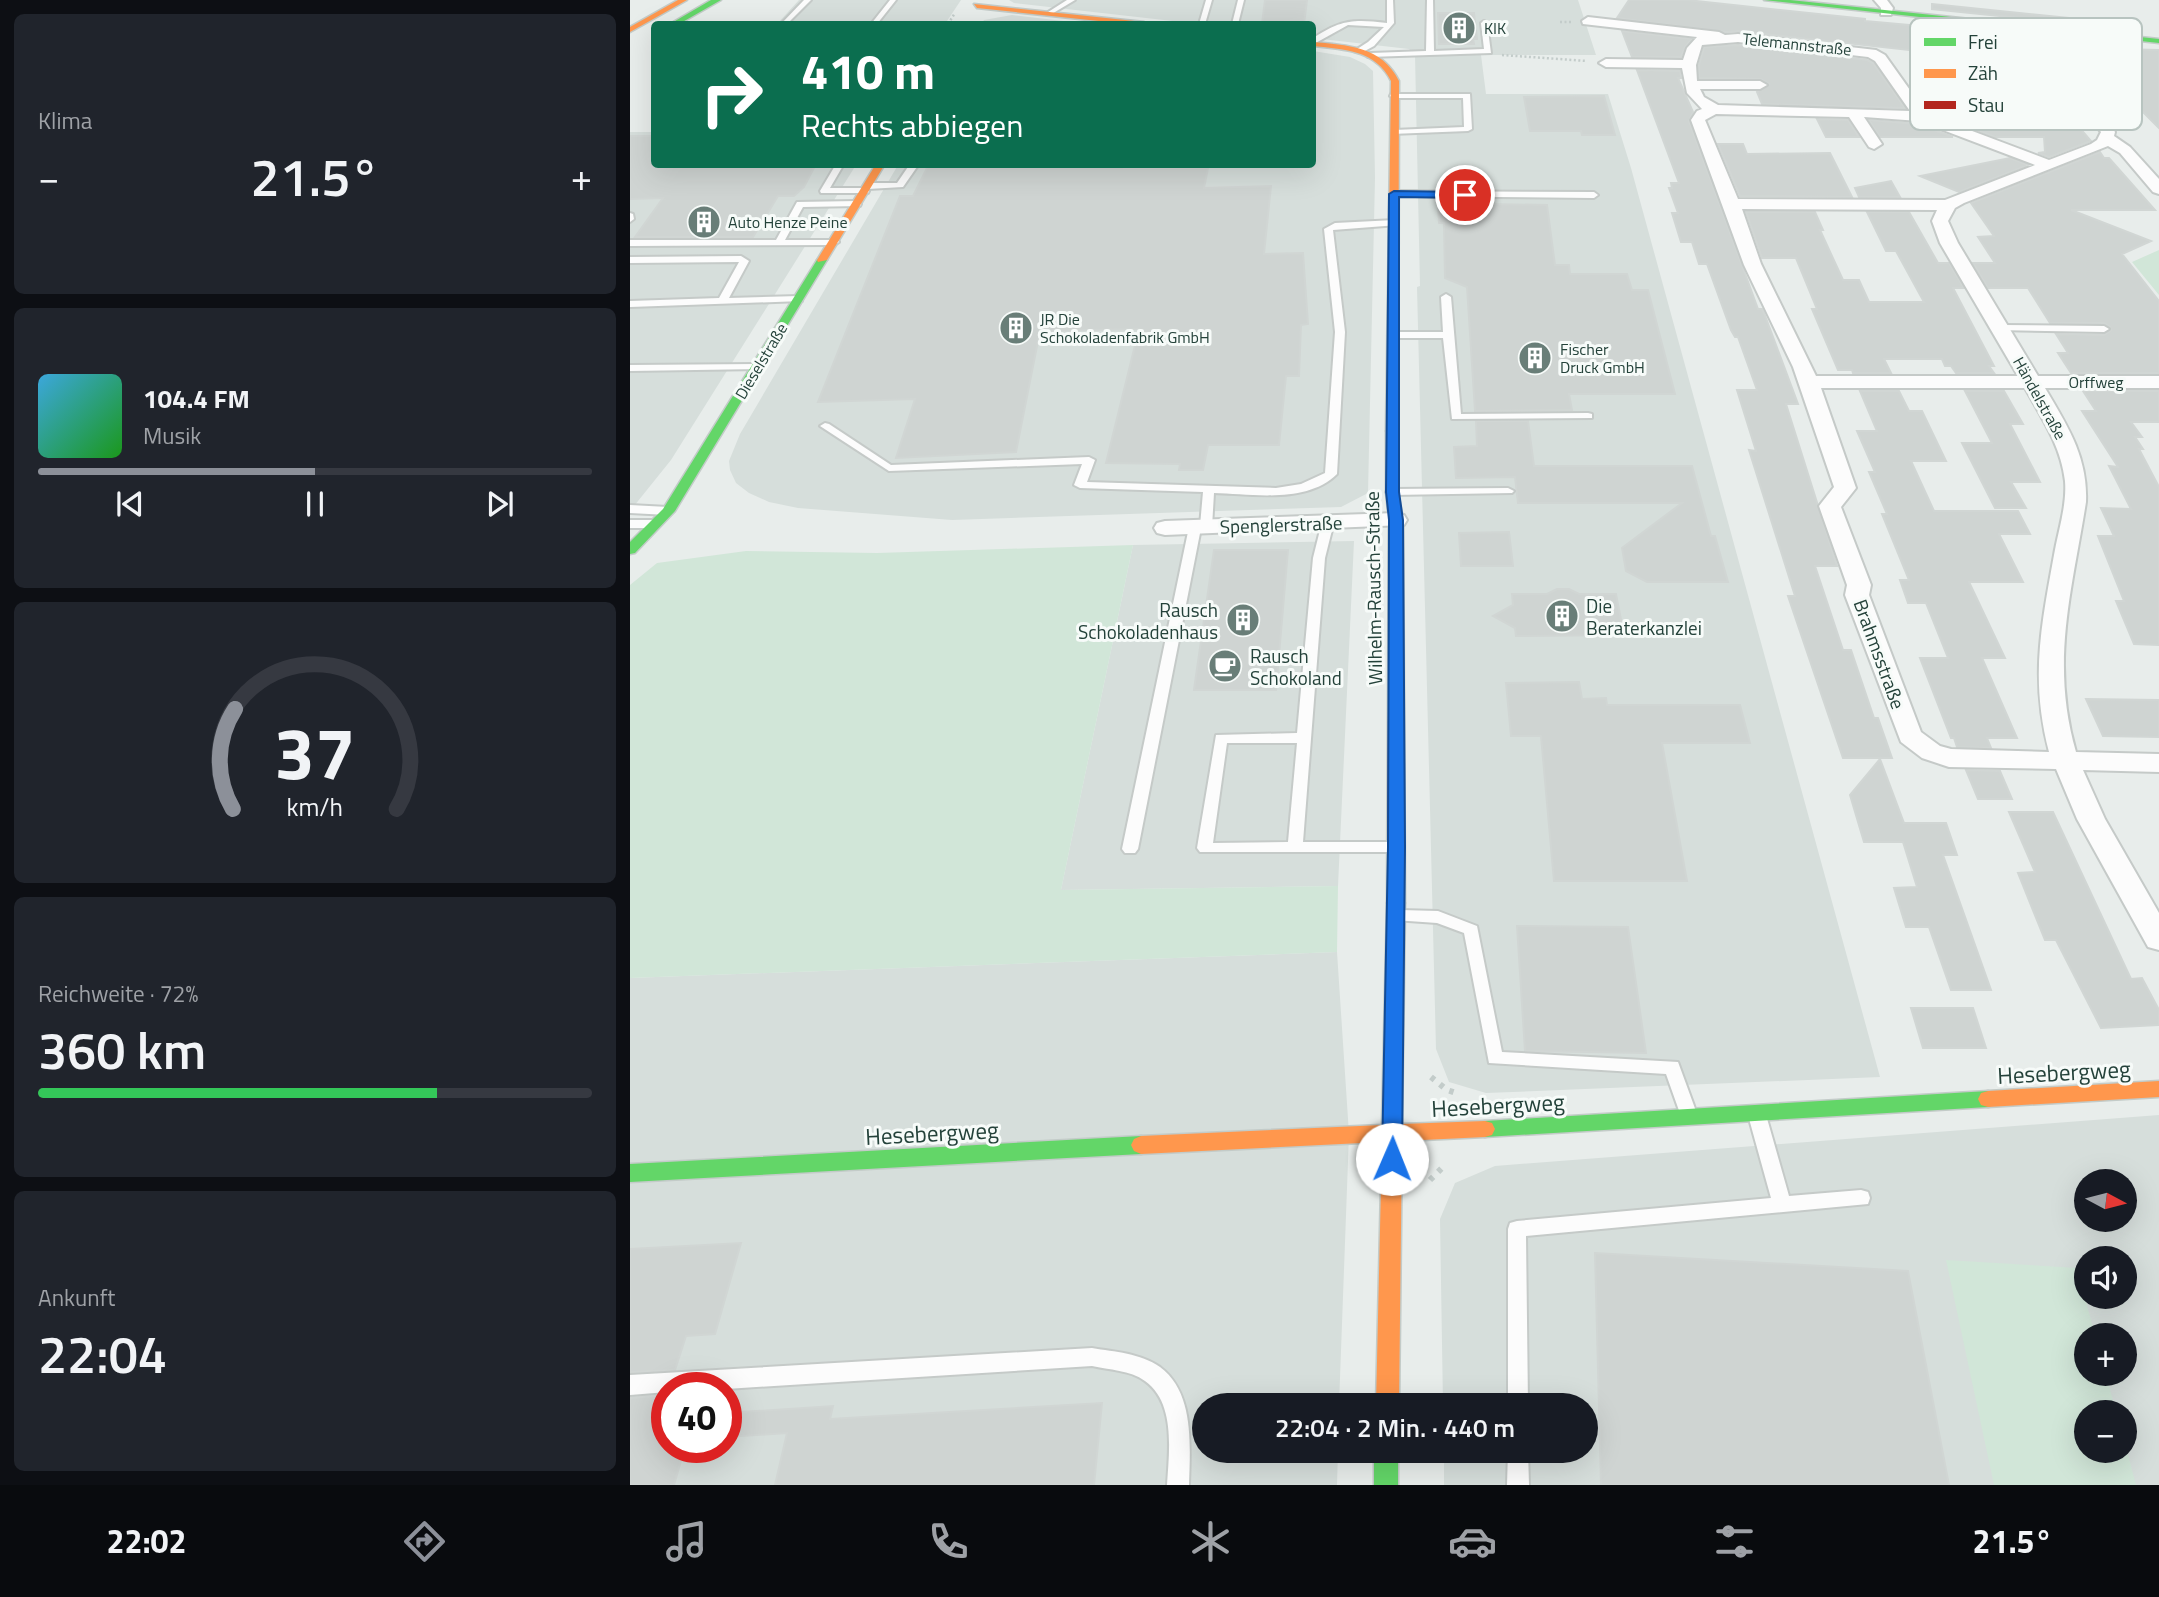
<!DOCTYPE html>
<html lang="de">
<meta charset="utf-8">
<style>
body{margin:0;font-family:"Titillium Web",sans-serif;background:#20242c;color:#f1f3f6;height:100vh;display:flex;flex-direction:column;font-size:26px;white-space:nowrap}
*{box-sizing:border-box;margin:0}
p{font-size:23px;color:#9ea1a6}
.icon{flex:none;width:38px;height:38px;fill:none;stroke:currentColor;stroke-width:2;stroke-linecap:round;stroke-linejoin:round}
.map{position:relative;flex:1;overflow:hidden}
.sheet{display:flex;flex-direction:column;gap:14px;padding:14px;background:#0d0f14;width:630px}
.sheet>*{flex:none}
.top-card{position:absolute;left:21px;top:21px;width:665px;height:147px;border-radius:7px;box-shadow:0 7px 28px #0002;background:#0b6e4f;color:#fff;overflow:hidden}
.needle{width:46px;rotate:97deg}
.buttons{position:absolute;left:1444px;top:1169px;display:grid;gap:14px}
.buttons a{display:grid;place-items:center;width:63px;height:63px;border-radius:50%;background:#171b24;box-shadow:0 7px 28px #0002;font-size:35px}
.speed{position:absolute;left:21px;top:1372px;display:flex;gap:14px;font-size:35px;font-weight:700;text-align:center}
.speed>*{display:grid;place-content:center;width:91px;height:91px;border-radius:50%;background:#171b24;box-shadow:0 7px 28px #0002;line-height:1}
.speed .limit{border:10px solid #d22;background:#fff;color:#111}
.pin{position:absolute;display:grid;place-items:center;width:60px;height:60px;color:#fff;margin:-30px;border:4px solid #fff;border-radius:50%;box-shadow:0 2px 7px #0007}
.me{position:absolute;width:77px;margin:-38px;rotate:1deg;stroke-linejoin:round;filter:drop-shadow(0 0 5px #0008)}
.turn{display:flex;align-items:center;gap:24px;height:147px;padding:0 35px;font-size:32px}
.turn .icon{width:91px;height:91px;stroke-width:2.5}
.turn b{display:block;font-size:49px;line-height:60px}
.big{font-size:52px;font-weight:600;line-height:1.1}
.sheet .tile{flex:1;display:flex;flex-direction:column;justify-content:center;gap:10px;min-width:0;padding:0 24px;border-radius:10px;background:#20242c}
.sheet .dial{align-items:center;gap:0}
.dial svg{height:182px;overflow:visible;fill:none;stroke:#363941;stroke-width:7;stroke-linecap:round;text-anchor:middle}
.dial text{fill:#f1f3f6;stroke:none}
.song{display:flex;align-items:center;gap:21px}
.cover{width:84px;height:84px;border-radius:10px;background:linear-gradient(135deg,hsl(200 70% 55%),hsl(120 70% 35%))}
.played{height:7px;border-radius:4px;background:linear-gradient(90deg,#8c9099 50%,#363941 50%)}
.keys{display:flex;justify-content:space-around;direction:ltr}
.heat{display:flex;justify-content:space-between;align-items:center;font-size:38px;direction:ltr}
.charge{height:10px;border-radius:5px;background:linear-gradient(90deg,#34c759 72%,#363941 0)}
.trip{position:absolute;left:562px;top:1393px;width:406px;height:70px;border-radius:35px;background:#171b24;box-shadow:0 7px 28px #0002;font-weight:600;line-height:70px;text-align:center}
.menu{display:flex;height:112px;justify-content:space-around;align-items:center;background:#090b0e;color:#9ea1a6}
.menu .icon{width:49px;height:49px}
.menu .selected{color:#8c9099}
.menu b{font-size:32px;color:#f1f3f6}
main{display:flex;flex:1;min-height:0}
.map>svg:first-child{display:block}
</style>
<main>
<section class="sheet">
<div class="tile"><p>Klima</p>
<div class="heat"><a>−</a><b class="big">21.5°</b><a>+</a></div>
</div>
<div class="tile">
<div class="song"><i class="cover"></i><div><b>104.4 FM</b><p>Musik</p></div></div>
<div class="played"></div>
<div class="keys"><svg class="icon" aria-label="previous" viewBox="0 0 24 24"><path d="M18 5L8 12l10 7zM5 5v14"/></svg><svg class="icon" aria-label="pause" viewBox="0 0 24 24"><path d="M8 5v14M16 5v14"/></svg><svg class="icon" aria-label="next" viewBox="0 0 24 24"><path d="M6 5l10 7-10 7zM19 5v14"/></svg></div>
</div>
<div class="tile dial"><svg viewBox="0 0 100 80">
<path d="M14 69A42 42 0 1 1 86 69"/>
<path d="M14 69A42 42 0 0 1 15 25" stroke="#8c9099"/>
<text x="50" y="56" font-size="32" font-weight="700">37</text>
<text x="50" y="72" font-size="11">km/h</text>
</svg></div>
<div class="tile"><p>Reichweite · 72%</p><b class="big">360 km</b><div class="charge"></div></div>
<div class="tile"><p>Ankunft</p><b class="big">22:04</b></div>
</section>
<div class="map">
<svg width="1529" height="1485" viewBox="0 0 1529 1485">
<rect width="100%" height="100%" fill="#e8edeb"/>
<path fill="#d6dedb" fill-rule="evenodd" d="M169,0h162l-16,24h-168z
M379,0h569l18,55h-115l5,39h122l23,74 249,909 -394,16 -37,-11 -13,-33 -19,-762 3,-1 -5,-231 -6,-6 -96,-11 -1,-14h-113l-185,-21z
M382,15l77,9h-108l3,-4z
M683,51l37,6 15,7 8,7 2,107 -7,315 -27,14 -389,13 -154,-12 -29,-6 -20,-9 -13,-10 -6,-13 -1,-9 11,-27 158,-269 414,-1z
M0,132h24v32l202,1 -185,295 -41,51z
M724,541l-16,345 -277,4 72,-345z
M707,952l12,182 -10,271h-135v46h134l-1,34h-707v-507zM37,1388h59v59h-59z
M1529,1115v370h-715v-34h142v-46h-143l-3,-186 15,-36 40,-17zM1456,1181h38v39h-38zM1456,1258h38v39h-38zM1456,1335h38v39h-38zM1456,1412h38v39h-38z"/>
<path fill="#d1e6d8" d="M1529,250v45l-27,-33z
M503,545l-72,345 277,-4 -1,66 -707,26v-393l27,-22 89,-12 131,2z
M1316,1260l131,8 18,67h-9v39h20l10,38h-30v39h38l1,-8 11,42h-142z"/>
<path fill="#cfd4d2" stroke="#d1d6d4" stroke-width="2" d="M635,0h42l-3,24h-42z
M999,0h58l178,19v2l155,14v7l6,7h-14l79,92 -42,16 -11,-4 7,-1 -1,-15h-49l-66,-25 -6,-8 19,-1 13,-48 -217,-24 -12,1 -109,-14z
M1302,4l186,19v5l-186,-19z
M808,13h36l3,26h-4l1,5h-35z
M992,31l70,8 -7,8 -4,10h-49z
M1408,37l80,8v4l41,1v78l-79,-79h-32z
M1108,45l129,15 6,3 32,45 -143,-4 -5,-12 12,-8 -8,-5 -62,-1v-13l5,-18z
M1007,70l43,1 1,7h-3l15,34 -4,9 69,188h4l2,4 34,91h-12l51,162h-22l28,84h8l23,68h4l14,40h-49l-55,-162h7l-46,-146 7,1 -19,-61h20l-19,-53h-3l-4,-7 -24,-66h-8l-7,-22h-11l-9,-29h6l-9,-25h3l-1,-5h8z
M974,96l11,39h-33l-1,-4h-51l-6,-34z
M1187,119l31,1 11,17h-33z
M1239,120l49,4 35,13h-73z
M0,136h24v28h162l-12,23 -10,9h-16l-25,41h-118l28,-39 -33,1z
M1088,144h25l4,10 83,-1 22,44 -112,-1z
M1470,152l4,6h5l46,52h-84l80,31 -29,13 37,47v72h-88l-13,-20h10l-12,-19 48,1 7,-5 -1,-3 -6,-4h-54l-22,-35h-40l-15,-25h22l-17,-26 16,-1 -23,-33z
M1380,158l18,7 -69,27 -39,-16z
M299,164h196l-1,4h84l-4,20 67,-2 -7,68 39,-1 5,71 -7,1 -2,51h-13l-7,69h-71l-5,25h-24l1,-6 -74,-1 33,-134 -99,2 -24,121 -120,6 19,-59 -97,3 82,-206h13z
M1261,181l9,16h-41l-4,-9z
M820,199l40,1 -1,4 58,1 8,60h14l1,9h57l5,16h16l27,104h-106l3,16 -97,1 -8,-124 -22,-9 -1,-55h-5l-1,-19z
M1116,212h69l8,18h-3l23,50h16l10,22h55l-28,-51h-10l-19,-39h42l29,51h11l15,25h-11l41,78h-5l5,7h-38l-5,-7h-6l-3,-7h-58l7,14h-38l-1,-3h-14l-26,-61h5l-21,-51h-34z
M1230,391h39l10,20h13l24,50h-35l23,50h84l12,23h-31l24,48h-54l36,76h-23l35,80h-30l4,10 -34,-1 -3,-9h-3l-31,-80h28l-22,-55h-18l-8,-23h9l-27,-66h5l-18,-42h6l-18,-41h20z
M1335,391h39l19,33h-13l30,58h-29l15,26h-31l-33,-65h30z
M1453,391h76v31h-28l11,15h-7l8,12h-4l20,38v158l-25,-1 -18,-43h8l-26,-65h16l-13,-28 30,1 -22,-43 9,1 -36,-56h14z
M846,421h52l6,45h158l19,70h4l13,46h-81l-21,-11 -4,-23 60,-45h-164l-3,-26 -59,1 -2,-31 23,-1z
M879,532l4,34h-52l-2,-33z
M584,550h74l-12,140h-82z
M927,589h12l10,5h37l8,41 -108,1 -1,-8 -22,-12 20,-11 -1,-11h35z
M949,682l3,17 24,-1 1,7h133l10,38h-88l25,138h-133l-13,-145h-30l-5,-53z
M1456,699l73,1v37l-56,-1z
M1250,759l24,64h42l11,32h-14l48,135h-40l-22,-63h-23l-12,-39 23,-1 -14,-45h-39l-14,-47z
M1336,770l34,1 12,28h-34z
M1379,812h44l78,167 11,-1 17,32v15l-58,3 -45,-88h-11l-27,-67 17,-1z
M887,926l111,1 18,126 -121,-2z
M1281,1008h62l13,40h-63z
M111,1243l-26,91 -29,2 -11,34 -45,2v-123z
M965,1253l313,18 41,214h-348z
M37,1395v52h18l-11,38h-44v-87z
M472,1403l-8,82h-319l12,-52 -61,4v-24l107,-7 -3,13z"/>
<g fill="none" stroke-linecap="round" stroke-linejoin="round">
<defs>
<path id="lane" d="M174,0h7l-24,24h-6z
M260,0h6l-19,24h-6z
M437,0h8l-25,15 -5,-1z
M576,0h6l-7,24h-6z
M608,0h6l-6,24h-6z
M757,0h6l1,23 -20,23 -13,7 -7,-2 14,-9 16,-15 -36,-2 -36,20v-6c29,-20 42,-20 75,-16z
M797,0h6l1,51 50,-2 -3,-26 3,-2 3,2 4,30 -123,4 3,-4 55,-2z
M761,94h79l2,35 -4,2 -77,3v-4h3l70,-3 -1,-29h-69l-4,-2z
M206,164h8l-14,24h35l4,3 -1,2h-47l-1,-2z
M280,164h9l-16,23 -35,2 -4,-3 4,-3h29z
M764,191l200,1 4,3 -4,3 -203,-2v-4z
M227,201l4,3 -1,2 -57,1 -18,33h52l2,2 -5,3 -204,1v-6h146l21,-38z
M0,213l3,1 1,5 -4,3z
M765,220l3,1v4l-65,5 12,102 -8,142c-30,30 -85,20 -123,19l-2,34 -6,4 -5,-3 -63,321 -3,4h-10l-3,-4 67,-322 6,-4 5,3 3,-34 -123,-4 -6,-3 8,-21 -193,7 -69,-45 5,-3 4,1 62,41 198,-8 6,3 -8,22 189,6 25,-4 24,-11 10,-141 -11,-103 11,-6z
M111,256l8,5 -20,37 70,-2 3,1v4l-172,6v-6l89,-3 20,-36 -109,1v-6z
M816,294l5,3 10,117 127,-1 4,1v4l-140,1 -9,-81h-50l-5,-3 5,-3h50l-2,-35z
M1371,325l103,1 5,3 -5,3 -107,-2 -1,-2z
M127,364l5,3 -1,2 -131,2v-6z
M878,488l6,3 -2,2 -120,2 -6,-3 6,-3z
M0,505l38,2 6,4 -6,4 -38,-2z
M698,518l6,4 -9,36 -22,284h93l5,1 3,4 -3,4 -5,1h-196l-3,-4 19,-113 81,-2 16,-175 9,-36zM597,743h70l-9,99 -75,1z
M0,520h24l6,4 -6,4h-24z
M770,910l38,1 39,15 25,126 176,10 19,52 -3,5 -6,2 -6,-2 -16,-45 -177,-11 -25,-130 -27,-10 -43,-3 -2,-4 2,-4z
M1127,1108l6,2 3,5 23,81 72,-6 7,2 2,6 -2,6 -342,32 2,169h-20v-176l2,-6 7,-2 254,-23 -23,-83 3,-5z
M462,1348c23,4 48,5 68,19 35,26 30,80 29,118h-22c2,-33 9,-82 -22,-104 -15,-11 -36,-11 -53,-15l-366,23 -59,-1v4l-37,3v-20z
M878,1451h20l1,34h-22z"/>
<path id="street" d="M1244,0h13l6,8 -2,7h-10v-7z
M958,17l131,15 6,3 13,-1 138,16 9,5 42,59 122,46 42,-16 6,-4 4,-8 -79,-92 1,-15h10l3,14 72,82 7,11 -1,4 16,11 29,32v15l-6,-2 -33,-39 -12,-7 -144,57 -9,5 -7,13 10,22 80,133h121v12h-114c22,37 43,69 41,114 -14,89 -36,160 -10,250l83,2v18l-76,-2 22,49 54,94v37l-11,-3 -71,-128 -21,-50 -107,-2 -27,-9 -21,-16 -56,-147 2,-10 -28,-79 15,-19 -41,-120 -49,-102 -53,-145 6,-9 5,-2 -15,-16 -5,-25 -76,-1 -7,-4 7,-4 77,1 4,-12 10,-11 -114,-13 -1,-3zM1108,42l130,15 7,4 35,50 -192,-6 -14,-8 -4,-8h60l7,-4 -7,-4h-63l-1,-16 6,-20zM1086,114l133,3 20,30 5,2 8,-5 -18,-27 55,4 116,44 -90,35 -207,-1 -33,-79zM1112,209l195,1 -5,11 8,22 78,133h-202l-55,-112zM1191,388h204c17,30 36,58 40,93 2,25 -7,50 -11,74 -13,72 -24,124 -5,197l-98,-3 -11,-3 -19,-14 -52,-137 2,-10 -30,-78 15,-19z
M766,513l8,2 3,5 -3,5 -239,10 -8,-2 -3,-5 3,-5 8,-2z"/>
<path id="fast" d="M81,0h10l-42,24h-9z
M1134,0h26l369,39v4z
M192,257l5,3 -152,251 -40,42 -5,1v-12l33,-33 154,-249z
M1358,1091l7,2 3,6 -3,6 -7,2 -503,30 -7,-2 -3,-6 3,-6 7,-2z
M511,1136l7,3 3,6 -3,6 -7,3 -511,28v-18z
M744,1451h24v34h-24z"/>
<path id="slow" d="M48,0h9l-57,32v-5z
M344,4l170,18 4,2h-21l-150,-16z
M682,42c35,3 70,4 87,39l-1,350 -6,4 -6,-4 5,-350c-15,-31 -48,-32 -79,-35z
M246,164h9l-58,96 -9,2 -1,-2z
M766,897l6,1 3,5 -3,221 83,-3 7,2 3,6 -3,6 -7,2 -83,4 -3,264h-23l6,-263 -241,12 -7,-3 -3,-6 3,-6 7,-3 241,-11 5,-222 3,-5z
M1529,1081v16l-171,10 -7,-2 -3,-6 3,-6 7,-2z"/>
<path id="jam" d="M762,427l6,4v61l5,28 2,383 -3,5h-12l-3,-5 2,-383 -3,-28v-61z"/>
</defs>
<use href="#lane" stroke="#c5cac8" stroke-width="4"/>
<use href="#street" stroke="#c5cac8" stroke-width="4"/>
<use href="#fast" stroke="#c3cbc8" stroke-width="3"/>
<use href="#slow" stroke="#c3cbc8" stroke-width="3"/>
<use href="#jam" stroke="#c3cbc8" stroke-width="3"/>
<path stroke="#c3ccca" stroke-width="2.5" stroke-dasharray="2 2.5" stroke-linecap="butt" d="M930,22h11
M318,24l7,-11
M872,55l85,6"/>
<path stroke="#c3ccca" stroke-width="6" stroke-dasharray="4.5 7" stroke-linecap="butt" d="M801,1077l16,13 9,3
M800,1180l16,-16"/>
<use href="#lane" fill="#fcfcfc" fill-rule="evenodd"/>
<use href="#street" fill="#fcfcfc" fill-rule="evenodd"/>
<use href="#fast" fill="#63d668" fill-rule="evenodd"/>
<use href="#slow" fill="#ff974d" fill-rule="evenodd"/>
<use href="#jam" fill="#b3261e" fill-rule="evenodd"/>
</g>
<path fill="#1a73e8" stroke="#114b97" stroke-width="2" d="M764,191l71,1 5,3 -5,3 -66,-1v295l4,28 2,327 -3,312 -3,6 -7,3 -7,-3 -3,-6 6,-312 1,-327 -3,-28 3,-298z"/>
<defs>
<symbol id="building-disc" viewBox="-11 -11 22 22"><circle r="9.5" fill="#697e78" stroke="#f7fbf9"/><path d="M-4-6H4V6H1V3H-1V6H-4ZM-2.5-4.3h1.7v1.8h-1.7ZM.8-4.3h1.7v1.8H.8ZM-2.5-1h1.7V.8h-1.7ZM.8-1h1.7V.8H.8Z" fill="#fff"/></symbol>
<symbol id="cafe-disc" viewBox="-11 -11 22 22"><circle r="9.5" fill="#697e78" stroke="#f7fbf9"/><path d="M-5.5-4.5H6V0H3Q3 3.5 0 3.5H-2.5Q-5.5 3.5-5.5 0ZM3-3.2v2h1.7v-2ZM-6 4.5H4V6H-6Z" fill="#fff"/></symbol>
</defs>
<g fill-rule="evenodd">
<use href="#building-disc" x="810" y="9" width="38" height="38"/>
<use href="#building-disc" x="55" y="203" width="38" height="38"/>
<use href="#building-disc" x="367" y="309" width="38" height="38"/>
<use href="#building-disc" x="886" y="339" width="38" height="38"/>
<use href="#building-disc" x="913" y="597" width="38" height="38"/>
<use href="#building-disc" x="594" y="601" width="38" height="38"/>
<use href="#cafe-disc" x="576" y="647" width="38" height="38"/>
</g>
<g text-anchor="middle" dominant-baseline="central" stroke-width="6" stroke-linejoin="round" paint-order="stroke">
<g font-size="16" fill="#24423a" stroke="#f7fbf9" text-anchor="start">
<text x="854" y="28">KIK</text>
<text x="98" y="222">Auto Henze Peine</text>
<text x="410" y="319">JR Die<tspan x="410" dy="18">Schokoladenfabrik GmbH</tspan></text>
<text x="930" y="349">Fischer<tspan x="930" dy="18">Druck GmbH</tspan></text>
</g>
<g font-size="16" fill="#24423a" stroke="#f7fbf9">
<text transform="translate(1167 44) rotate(6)">Telemannstraße</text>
<text transform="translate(131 361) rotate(-59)">Dieselstraße</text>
<text x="1466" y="382">Orffweg</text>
<text transform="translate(1410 398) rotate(61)">Händelstraße</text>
</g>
<g font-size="19" fill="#24423a" stroke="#f7fbf9">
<text transform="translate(651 524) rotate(-2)">Spenglerstraße</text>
<text transform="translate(743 588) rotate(-91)">Wilhelm-Rausch-Straße</text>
<text transform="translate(1250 654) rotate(70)">Brahmsstraße</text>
</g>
<g font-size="19" fill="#24423a" stroke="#f7fbf9" text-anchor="start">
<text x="956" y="605">Die<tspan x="956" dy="22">Beraterkanzlei</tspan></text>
<text x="588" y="609" text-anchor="end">Rausch<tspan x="588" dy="22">Schokoladenhaus</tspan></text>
<text x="620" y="655">Rausch<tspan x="620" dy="22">Schokoland</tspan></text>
</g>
<g font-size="23" fill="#24423a" stroke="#f7fbf9">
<text transform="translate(1434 1072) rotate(-3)">Hesebergweg</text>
<text transform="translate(868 1105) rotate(-3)">Hesebergweg</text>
<text transform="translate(302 1133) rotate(-3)">Hesebergweg</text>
</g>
</g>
<rect x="1280" y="18" width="232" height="112" rx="10" fill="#f7fbf9" stroke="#b8c4c0" stroke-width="2"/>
<rect x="1294" y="38" width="32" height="8" fill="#63d668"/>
<rect x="1294" y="69" width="32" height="9" fill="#ff974d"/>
<rect x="1294" y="101" width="32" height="8" fill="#b3261e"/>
<g font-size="19" fill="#24423a">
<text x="1338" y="49">Frei</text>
<text x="1338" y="80">Zäh</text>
<text x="1338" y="112">Stau</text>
</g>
</svg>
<div class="buttons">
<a><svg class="needle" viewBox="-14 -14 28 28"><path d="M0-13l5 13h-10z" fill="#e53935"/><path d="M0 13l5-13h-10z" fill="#9ea1a6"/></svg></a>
<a><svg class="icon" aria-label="sound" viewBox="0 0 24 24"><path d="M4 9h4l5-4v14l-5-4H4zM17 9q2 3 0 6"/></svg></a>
<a>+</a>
<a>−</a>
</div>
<div class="speed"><div class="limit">40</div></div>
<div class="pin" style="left:835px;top:195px;background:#d93025"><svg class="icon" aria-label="arrive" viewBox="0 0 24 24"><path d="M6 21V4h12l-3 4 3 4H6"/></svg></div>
<svg class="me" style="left:762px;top:1159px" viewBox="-20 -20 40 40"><circle r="19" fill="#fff"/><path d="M0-13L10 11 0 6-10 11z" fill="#1a73e8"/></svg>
<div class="trip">22:04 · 2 Min. · 440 m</div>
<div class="top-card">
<div class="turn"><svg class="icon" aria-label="right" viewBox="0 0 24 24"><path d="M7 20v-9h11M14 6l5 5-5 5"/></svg><div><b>410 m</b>Rechts abbiegen</div></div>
</div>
</div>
</main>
<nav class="menu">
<b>22:02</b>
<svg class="icon selected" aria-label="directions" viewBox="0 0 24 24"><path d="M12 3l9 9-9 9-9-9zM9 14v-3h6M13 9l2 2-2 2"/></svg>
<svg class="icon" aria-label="music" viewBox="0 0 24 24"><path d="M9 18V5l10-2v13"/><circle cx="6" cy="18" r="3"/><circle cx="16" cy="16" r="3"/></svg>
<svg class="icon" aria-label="phone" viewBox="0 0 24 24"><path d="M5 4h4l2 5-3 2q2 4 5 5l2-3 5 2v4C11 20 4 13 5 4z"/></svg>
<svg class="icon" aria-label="climate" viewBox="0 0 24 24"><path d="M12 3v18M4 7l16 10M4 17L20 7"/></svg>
<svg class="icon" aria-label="car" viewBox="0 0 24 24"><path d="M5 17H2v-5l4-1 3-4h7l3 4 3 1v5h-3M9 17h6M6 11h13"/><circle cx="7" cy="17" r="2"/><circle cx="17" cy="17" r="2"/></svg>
<svg class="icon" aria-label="filters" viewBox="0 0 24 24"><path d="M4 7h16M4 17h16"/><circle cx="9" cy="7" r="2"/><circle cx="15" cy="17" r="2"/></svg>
<b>21.5°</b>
</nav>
